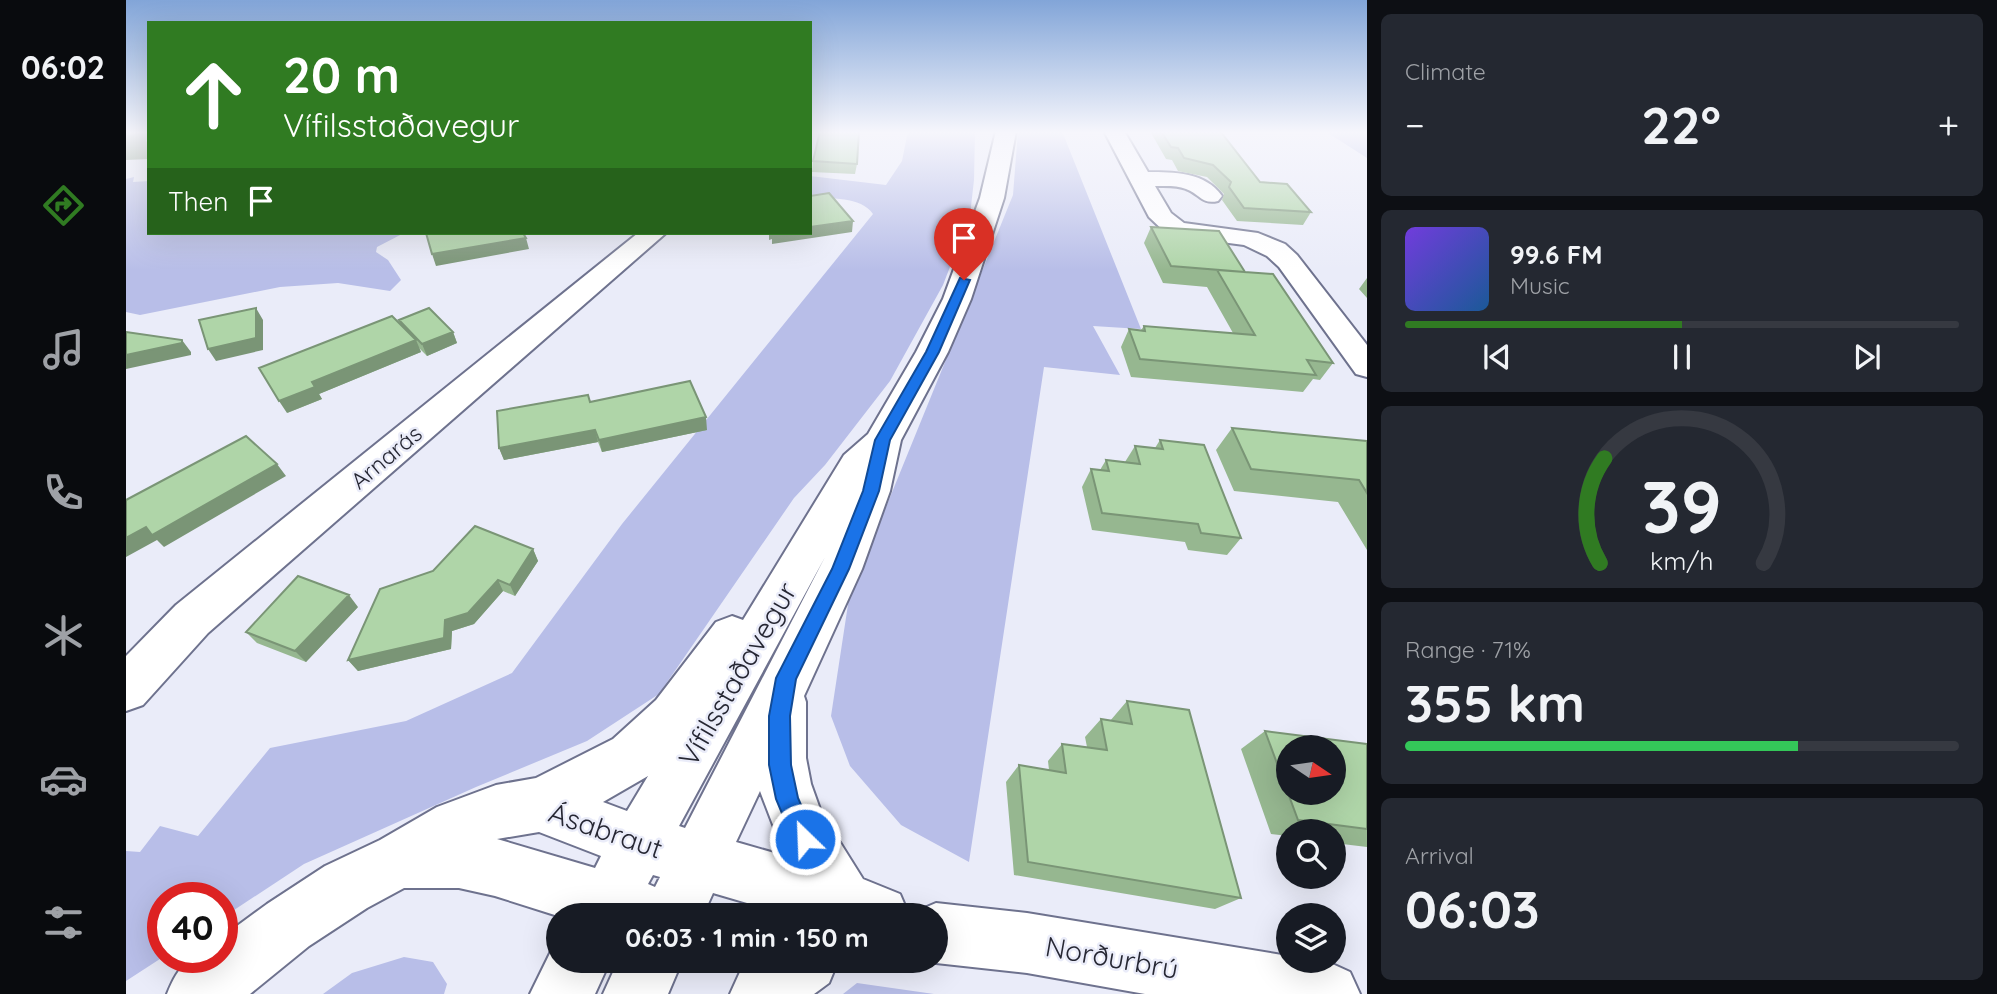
<!DOCTYPE html>
<meta charset="utf-8">
<style>
body{margin:0;font-family:Quicksand,sans-serif;background:#242831;color:#f1f3f6;height:100vh;display:flex;flex-direction:column;font-size:26px;white-space:nowrap}
*{box-sizing:border-box;margin:0}
p{font-size:23px;color:#9ea1a6}
.icon{flex:none;width:38px;height:38px;fill:none;stroke:currentColor;stroke-width:2;stroke-linecap:round;stroke-linejoin:round}
.map{position:relative;flex:1;overflow:hidden}
.drawer{display:flex;flex-direction:column;gap:14px;padding:14px;background:#0d0f14;width:630px}
.drawer>*{flex:none}
.top-card{position:absolute;left:21px;top:21px;width:665px;height:214px;border-radius:0px;box-shadow:0 7px 28px #0002;background:#307b22;color:#fff;overflow:hidden}
.needle{width:46px;rotate:103deg}
.fabs{position:absolute;left:1150px;top:735px;display:grid;gap:14px}
.fabs a{display:grid;place-items:center;width:70px;height:70px;border-radius:50%;background:#171b24;box-shadow:0 7px 28px #0002;font-size:35px}
.speed{position:absolute;left:21px;top:882px;display:flex;gap:14px;font-size:35px;font-weight:700;text-align:center}
.speed>*{display:grid;place-content:center;width:91px;height:91px;border-radius:50%;background:#171b24;box-shadow:0 7px 28px #0002;line-height:1}
.speed .limit{border:10px solid #d22;background:#fff;color:#111}
.pin{position:absolute;display:grid;place-items:center;width:60px;height:60px;color:#fff;margin:-72px -30px;border-radius:50% 50% 50% 0;rotate:-45deg;box-shadow:0 0 7px #0007}
.pin .icon{rotate:45deg}
.me{position:absolute;width:77px;margin:-38px;rotate:336deg;stroke-linejoin:round;filter:drop-shadow(0 0 5px #0008)}
.turn{display:flex;align-items:center;gap:24px;height:147px;padding:0 21px;font-size:32px}
.turn .icon{width:91px;height:91px;stroke-width:2.5}
.turn b{display:block;font-size:49px;line-height:60px}
.then{display:flex;align-items:center;height:66px;padding:0 21px;background:#0003;gap:14px;font-size:26px}
.big{font-size:52px;font-weight:700;line-height:1.1}
.drawer .widget{flex:1;display:flex;flex-direction:column;justify-content:center;gap:10px;min-width:0;padding:0 24px;border-radius:10px;background:#242831}
.drawer .dial{align-items:center;gap:0}
.dial svg{height:182px;overflow:visible;fill:none;stroke:#363941;stroke-width:7;stroke-linecap:round;text-anchor:middle}
.dial text{fill:#f1f3f6;stroke:none}
.song{display:flex;align-items:center;gap:21px}
.cover{width:84px;height:84px;border-radius:10px;background:linear-gradient(135deg,hsl(260 70% 55%),hsl(210 70% 35%))}
.played{height:7px;border-radius:4px;background:linear-gradient(90deg,#307b22 50%,#363941 50%)}
.keys{display:flex;justify-content:space-around;direction:ltr}
.heat{display:flex;justify-content:space-between;align-items:center;font-size:38px;direction:ltr}
.charge{height:10px;border-radius:5px;background:linear-gradient(90deg,#34c759 71%,#363941 0)}
.trip{position:absolute;left:420px;top:903px;width:402px;height:70px;border-radius:35px;background:#171b24;box-shadow:0 7px 28px #0002;font-weight:700;line-height:70px;text-align:center}
main{display:flex;flex:1;min-height:0}
.tabs{display:flex;flex-direction:column;width:126px;justify-content:space-around;align-items:center;background:#090b0e;color:#9ea1a6}
.tabs .icon{width:49px;height:49px}
.tabs .current{color:#307b22}
.tabs b{font-size:32px;color:#f1f3f6}
.map>svg:first-child{display:block}
</style>
<main>
<nav class="tabs">
<b>06:02</b>
<svg class="icon current" aria-label="directions" viewBox="0 0 24 24"><path d="M12 3l9 9-9 9-9-9zM9 14v-3h6M13 9l2 2-2 2"/></svg>
<svg class="icon" aria-label="music" viewBox="0 0 24 24"><path d="M9 18V5l10-2v13"/><circle cx="6" cy="18" r="3"/><circle cx="16" cy="16" r="3"/></svg>
<svg class="icon" aria-label="phone" viewBox="0 0 24 24"><path d="M5 4h4l2 5-3 2q2 4 5 5l2-3 5 2v4C11 20 4 13 5 4z"/></svg>
<svg class="icon" aria-label="climate" viewBox="0 0 24 24"><path d="M12 3v18M4 7l16 10M4 17L20 7"/></svg>
<svg class="icon" aria-label="car" viewBox="0 0 24 24"><path d="M5 17H2v-5l4-1 3-4h7l3 4 3 1v5h-3M9 17h6M6 11h13"/><circle cx="7" cy="17" r="2"/><circle cx="17" cy="17" r="2"/></svg>
<svg class="icon" aria-label="filters" viewBox="0 0 24 24"><path d="M4 7h16M4 17h16"/><circle cx="9" cy="7" r="2"/><circle cx="15" cy="17" r="2"/></svg>
</nav>
<div class="map">
<svg width="1241" height="994" viewBox="0 0 1241 994">
<rect width="100%" height="100%" fill="#eaecf9"/>
<path fill="#b8bee8" d="M782,131h67l-1,49 -4,35 -27,70 -53,96 -65,84 -31,33 -135,196 -72,47 -111,46 -172,77 -82,54v-20h-59v59l-37,24v-130l14,1 20,-26 38,10 72,-88 136,-27 106,-48 110,-149 251,-310c-12,-18 -43,-15 -63,-17v-21l76,9 16,-24z
M892,131h44l79,198 -48,-3 27,49 -76,-8 -75,495 -68,-37 -51,-59 -19,-50 18,-118 164,-403z
M1199,131h42v27z
M8,177l-1,5 16,-1v52h255l-27,14 -1,5 12,8 13,20 -11,11 -52,-8 -58,4 -140,28 -14,-3v-133z
M278,957l29,5 14,22 -3,10h-121l29,-21z
M731,983l77,11h-91z"/>
<g fill="none" stroke-linecap="round" stroke-linejoin="round">
<defs>
<path id="minor" d="M870,131h20l-12,67 -33,101 -23,53 -47,88 -11,51 -28,78 -58,127 2,6v56l5,26 10,28 42,67 37,15 9,21h-121l-75,-22 -10,22 -145,1 -63,-20 -36,-8h-55l-37,20 -58,38 -59,48h-83c13,-32 21,-37 55,-37v-20l45,-33 58,-38 55,-26 57,-33 59,-22 40,-7 77,-39 43,-39 60,-78 16,-6 11,4 101,-165 24,-21 48,-82 27,-53 37,-101zM699,557l-140,271 -6,-2zM522,776l-21,35 -24,-9zM634,791l25,65 -49,-14zM413,832l62,24 -6,12 -98,-29zM527,875l7,2 -5,10 -7,-3z
M978,131h20l24,41c26,0 57,0 74,24l-4,5c-16,4 -18,-7 -32,-12 -9,-4 -21,-3 -31,-3l16,27 13,10 74,10 27,11 12,11 70,90v32l-11,-3 -77,-107 -12,-11 -23,-11 -76,-10 -19,-18z
M512,233h28l-458,400 -65,72 -17,6v-55l50,-51z
M810,903l91,10 261,43v5l40,1 22,10 10,22h-215l-118,-21 -91,-10 -6,-2h6v-46h-23l2,-3z
M431,939l1,22h52l-15,33h-65z
M492,961h64l-14,33h-65z
M629,961h83l-9,22 -15,11h-84l10,-22z"/>
</defs>
<use href="#minor" stroke="#6e728e" stroke-width="4"/>
<use href="#minor" fill="#fff" fill-rule="evenodd"/>
</g>
<path fill="#96b790" d="M1024,131h70l40,51 51,30 -8,13 -66,-4 -15,-21 2,-6 -17,-17 -29,-6 -6,-11 -6,-1z
M687,161l44,3 -2,10 -43,-2z
M1025,227l94,45 88,91 -13,17 -7,-1 -10,13 -172,-15 -10,-30 8,-18 12,1 3,-4 89,7 -26,-46 -44,-4 -19,-40z
M1241,278v20l-8,-9z
M273,320l54,12 4,11 -30,13 -8,-8 2,4 -102,42 3,5 -35,14 113,-89z
M464,402l117,28 -105,22 -4,-10 -94,18 -5,-12z
M1106,428l135,13v109l-29,-48 -104,-11 -18,-41z
M1034,440l81,98 -14,17 -39,-5 -3,-8 -93,-12 -10,-43 9,-18 9,1 6,-10 19,2 10,-16 20,2z
M407,549l5,12 -23,35 -12,-5 -29,33 -22,7 -1,18 -93,22 -10,-11z
M232,607l-52,55 -49,-19 -11,-11z
M1001,701l114,197 -26,11 -201,-34 -8,-93 13,-17 30,5 -1,-9 14,-17 25,3 -2,-10 16,-18 9,2z
M1139,731l102,13v103l-33,-4v-12h-46v5l-17,-2 -30,-85z"/>
<path fill="#7a9576" d="M10,131h13v8l-3,1 3,8v11l-23,1v-24z
M727,221l-1,11 -80,12v-5l-3,1v-7h41v-6z
M400,238l3,11 -93,17 -4,-12z
M130,308l7,12v30l-47,11 -8,-12z
M327,332l4,11 -30,13 -5,-12z
M56,340l9,12v3l-65,14v-14z
M290,340l5,12 -102,42 3,5 -35,14 -8,-12 33,-19z
M580,417l1,13 -105,22 -3,-12z
M469,430l3,12 -94,18 -5,-12z
M151,464l9,12 -122,71 -7,-7 -31,17v-19l20,-11z
M407,549l5,12 -23,35 -5,-11z
M372,580l5,11 -29,33 -22,7 -1,18 -93,22 -10,-11 97,-40z
M223,595l9,12 -52,55 -11,-11z"/>
<path fill="#afd5a8" stroke="#7a9576" stroke-width="2" fill-rule="evenodd" d="M0,131h10l1,4 -11,1z
M694,131h39l-2,33 -44,-3z
M1035,131h59l40,51 27,2 24,28 -67,-4 -15,-21 2,-5 -18,-17 -29,-7 -6,-10 -7,-1z
M703,193l24,28 -43,6v-31z
M1025,227l68,4 26,41 -74,-6z
M300,233h97l3,5 -94,16z
M1091,270l56,4 60,89 -26,-3 9,15 -176,-16 -11,-30 16,2 -1,-5 111,9z
M130,308v30l-48,11 -9,-29z
M303,308l24,24 -31,12 -23,-24z
M266,316l24,24 -104,42 3,5 -36,14 -20,-33z
M0,332l56,8v3l-56,12z
M564,381l16,36 -107,23 -4,-10 -96,18 -2,-37 91,-16 2,7z
M1106,428l135,13v52l-8,-13 -108,-11z
M120,436l31,28 -125,71 -6,-8 -20,11v-38z
M1034,440l44,5 37,93 -40,-5 -3,-9 -96,-11 -11,-44 18,2 -3,-11 34,4 -5,-18 28,3z
M349,526l58,23 -23,36 -12,-5 -30,33 -23,7 -1,18 -96,22 32,-71 53,-18z
M172,576l51,19 -54,56 -49,-19z
M1001,701l62,9 52,188 -213,-36 -9,-97 47,8 -4,-29 45,6 -6,-31 31,5z
M1139,731l102,13v85l-69,-9zM1162,747h46v46h-46z"/>
<linearGradient id="sky" x2="0" y2="1"><stop stop-color="#82a5d8"/><stop offset="0.49" stop-color="#f6f6fc"/><stop offset="1" stop-color="#f6f6fc" stop-opacity="0"/></linearGradient>
<rect width="1241" height="270" fill="url(#sky)"/>
<path fill="#1a73e8" stroke="#114b97" stroke-width="2" d="M834,278l10,2 -31,72 -49,88 -11,51 -30,78 -53,110 -6,37 1,49 7,33 18,41 -3,8 -8,4 -9,-4 -20,-48 -7,-34v-49l7,-38 56,-109 31,-78 12,-51 51,-88z"/>
<g text-anchor="middle" dominant-baseline="central" stroke-width="5" stroke-linejoin="round" paint-order="stroke">
<g font-size="23" fill="#262733" stroke="#eaecf9">
<text transform="translate(260 457) rotate(-40)">Arnarás</text>
</g>
<g font-size="28" fill="#262733" stroke="#eaecf9">
<text transform="translate(611 674) rotate(-60)">Vífilsstaðavegur</text>
<text transform="translate(480 830) rotate(19)">Ásabraut</text>
<text transform="translate(986 957) rotate(10)">Norðurbrú</text>
</g>
</g>
</svg>
<div class="fabs">
<a><svg class="needle" viewBox="-14 -14 28 28"><path d="M0-13l5 13h-10z" fill="#e53935"/><path d="M0 13l5-13h-10z" fill="#9ea1a6"/></svg></a>
<a><svg class="icon" aria-label="search" viewBox="0 0 24 24"><circle cx="10" cy="10" r="6"/><path d="M15 15l6 6"/></svg></a>
<a><svg class="icon" aria-label="layers" viewBox="0 0 24 24"><path d="M12 4l9 5-9 5-9-5zM3 14l9 5 9-5"/></svg></a>
</div>
<div class="speed"><div class="limit">40</div></div>
<div class="pin" style="left:838px;top:280px;background:#d93025"><svg class="icon" aria-label="arrive" viewBox="0 0 24 24"><path d="M6 21V4h12l-3 4 3 4H6"/></svg></div>
<svg class="me" style="left:679px;top:839px" viewBox="-20 -20 40 40"><circle r="17" fill="#1a73e8" stroke="#fff" stroke-width="3"/><path d="M0-11L8 9 0 5-8 9z" fill="#fff"/></svg>
<div class="trip">06:03 · 1 min · 150 m</div>
<div class="top-card">
<div class="turn"><svg class="icon" aria-label="ahead" viewBox="0 0 24 24"><path d="M12 20V5M6 11l6-6 6 6"/></svg><div><b>20 m</b>Vífilsstaðavegur</div></div>
<div class="then">Then<svg class="icon" aria-label="arrive" viewBox="0 0 24 24"><path d="M6 21V4h12l-3 4 3 4H6"/></svg></div>
</div>
</div>
<section class="drawer">
<div class="widget"><p>Climate</p>
<div class="heat"><a>−</a><b class="big">22°</b><a>+</a></div>
</div>
<div class="widget">
<div class="song"><i class="cover"></i><div><b>99.6 FM</b><p>Music</p></div></div>
<div class="played"></div>
<div class="keys"><svg class="icon" aria-label="previous" viewBox="0 0 24 24"><path d="M18 5L8 12l10 7zM5 5v14"/></svg><svg class="icon" aria-label="pause" viewBox="0 0 24 24"><path d="M8 5v14M16 5v14"/></svg><svg class="icon" aria-label="next" viewBox="0 0 24 24"><path d="M6 5l10 7-10 7zM19 5v14"/></svg></div>
</div>
<div class="widget dial"><svg viewBox="0 0 100 80">
<path d="M14 69A42 42 0 1 1 86 69"/>
<path d="M14 69A42 42 0 0 1 16 23" stroke="#307b22"/>
<text x="50" y="56" font-size="32" font-weight="700">39</text>
<text x="50" y="72" font-size="11">km/h</text>
</svg></div>
<div class="widget"><p>Range · 71%</p><b class="big">355 km</b><div class="charge"></div></div>
<div class="widget"><p>Arrival</p><b class="big">06:03</b></div>
</section>
</main>
